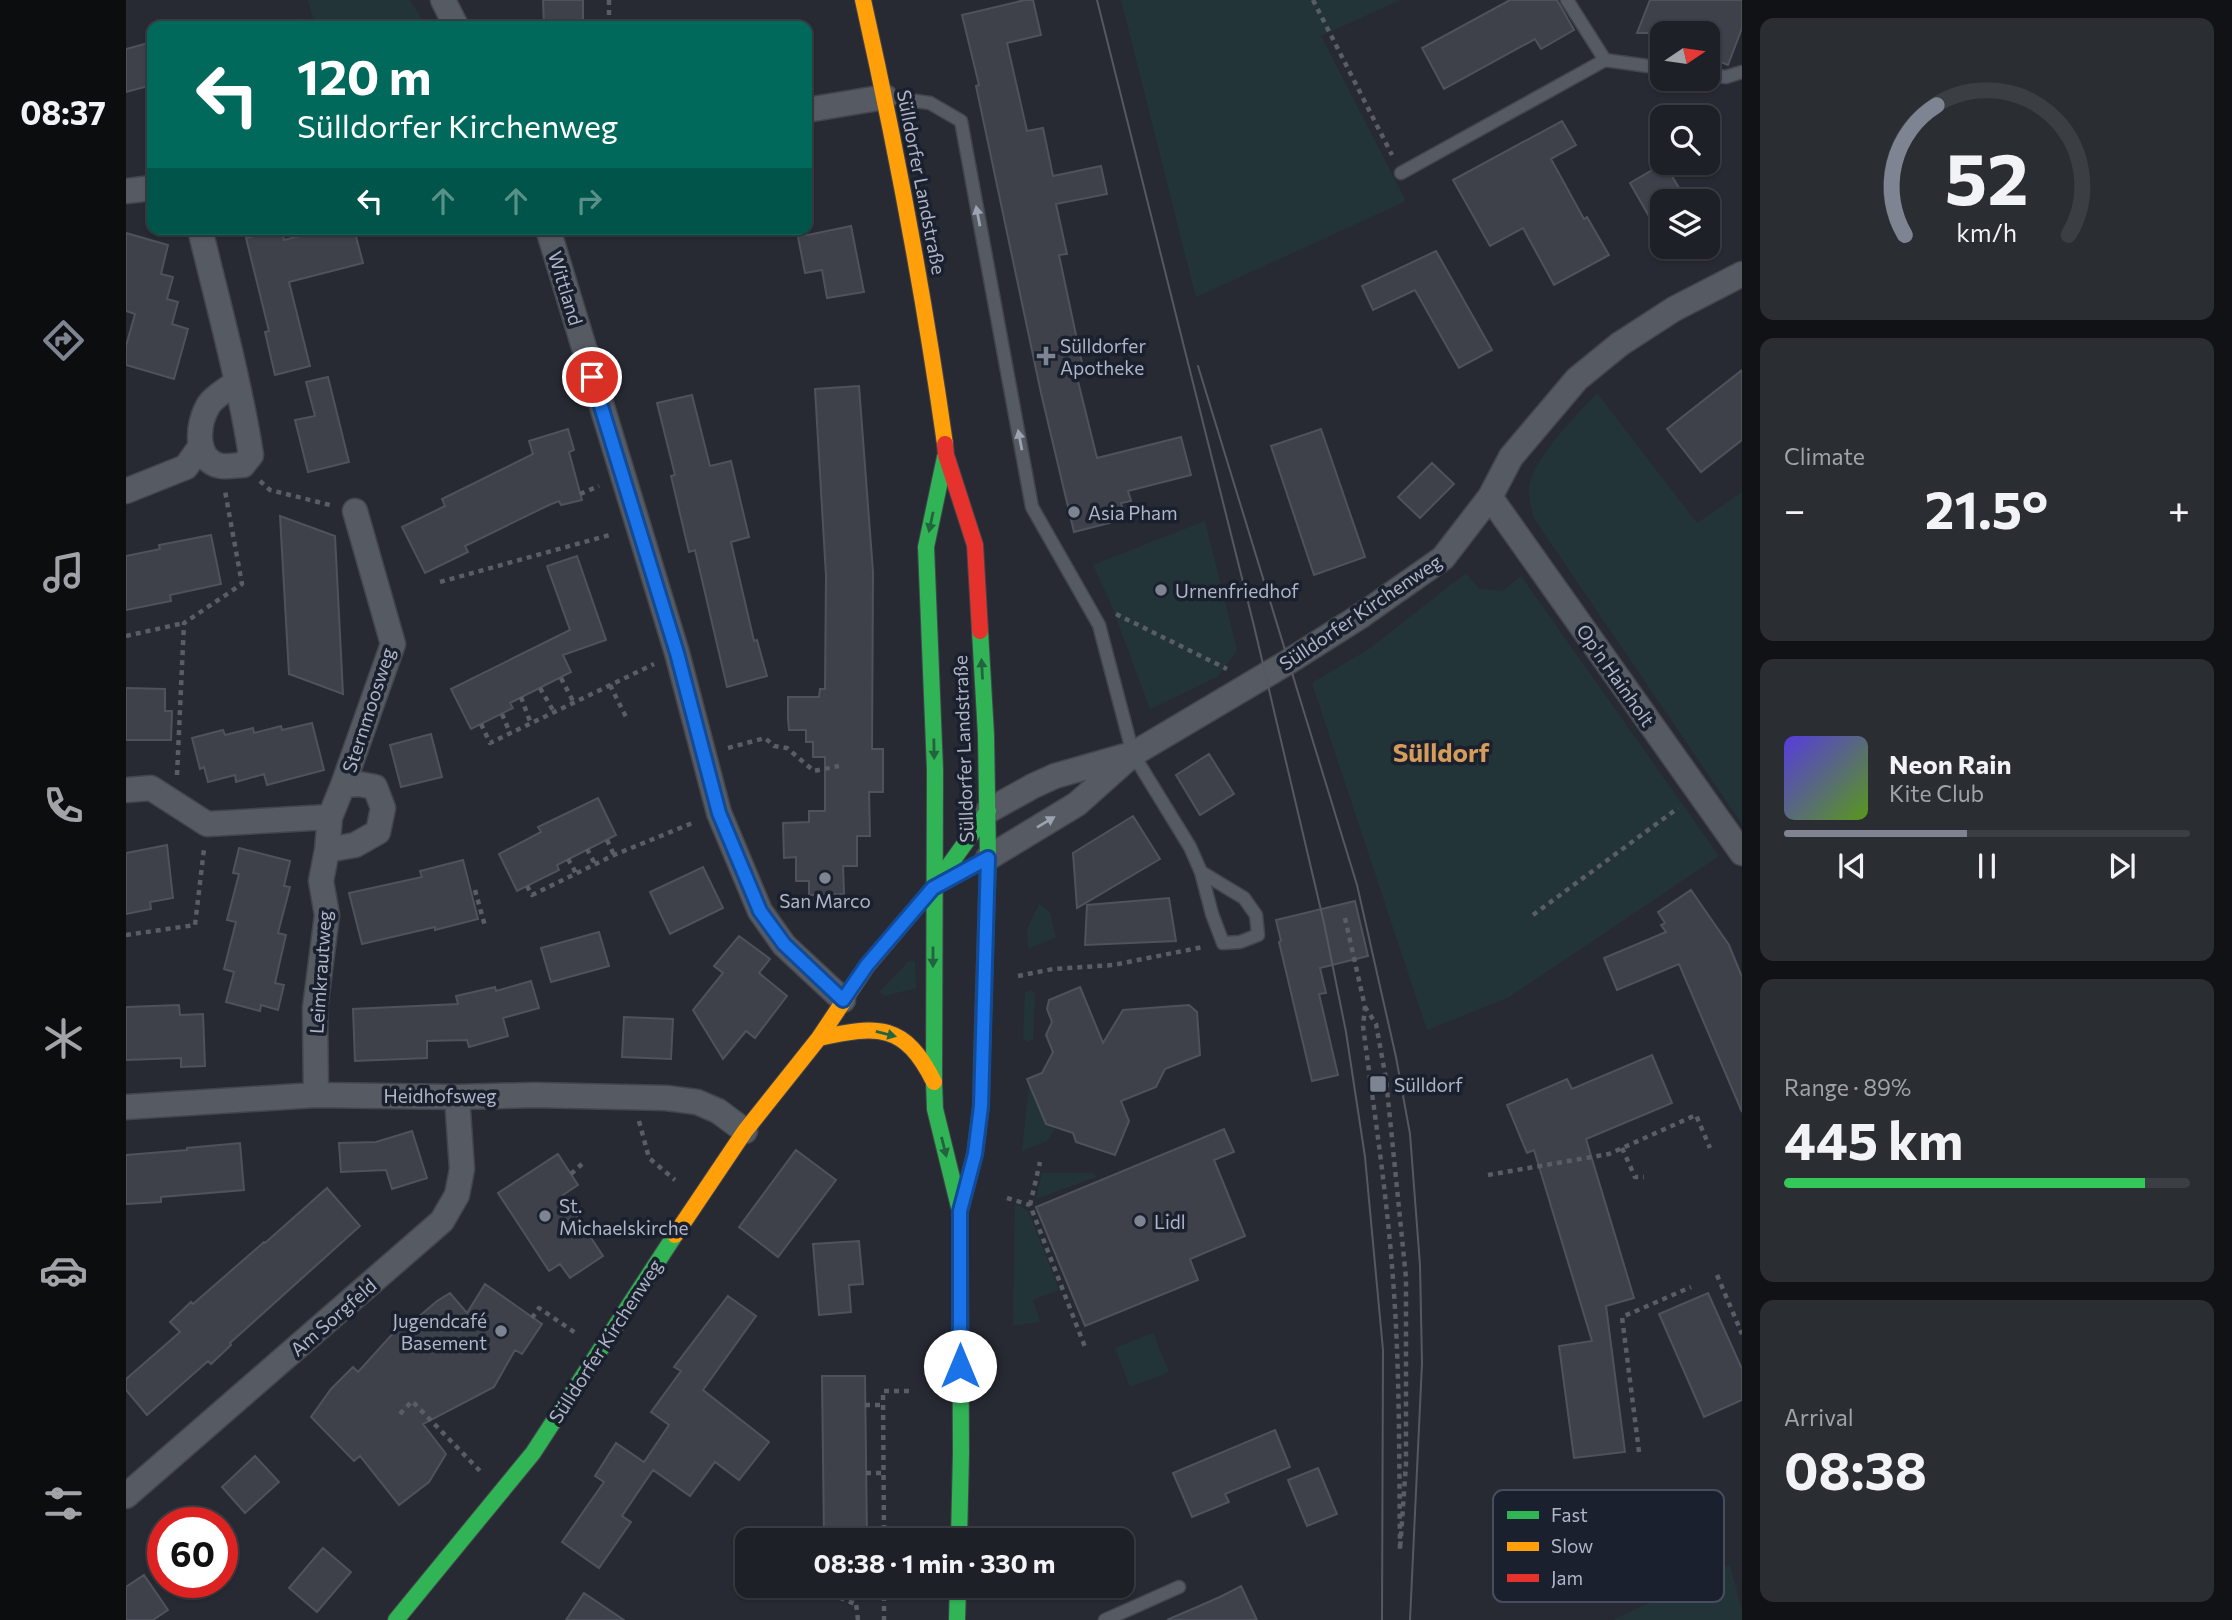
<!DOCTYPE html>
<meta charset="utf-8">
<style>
body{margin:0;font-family:Commissioner,sans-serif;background:#2a2d32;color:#f1f3f6;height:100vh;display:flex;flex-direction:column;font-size:26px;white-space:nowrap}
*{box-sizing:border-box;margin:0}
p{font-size:23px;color:#a0a3a7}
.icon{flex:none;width:38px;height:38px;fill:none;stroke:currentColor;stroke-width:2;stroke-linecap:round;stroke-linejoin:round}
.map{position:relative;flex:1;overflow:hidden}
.details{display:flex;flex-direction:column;gap:18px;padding:18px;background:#101215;width:490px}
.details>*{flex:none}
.banner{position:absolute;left:21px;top:21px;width:665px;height:214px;border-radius:14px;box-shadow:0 2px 5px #0004,0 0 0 2px #3b3e43;background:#00695c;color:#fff;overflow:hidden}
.needle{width:46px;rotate:77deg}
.tools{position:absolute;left:1524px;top:21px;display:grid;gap:14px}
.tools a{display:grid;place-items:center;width:70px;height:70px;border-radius:14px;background:#1d2026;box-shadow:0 2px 5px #0004,0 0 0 2px #3b3e43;font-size:35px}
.speed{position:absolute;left:21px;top:1507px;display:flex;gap:14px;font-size:35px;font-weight:700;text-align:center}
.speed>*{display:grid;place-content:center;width:91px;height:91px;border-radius:50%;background:#1d2026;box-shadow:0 2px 5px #0004,0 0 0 2px #3b3e43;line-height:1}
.speed .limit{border:10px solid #d22;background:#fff;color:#111}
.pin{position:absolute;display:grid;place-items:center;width:60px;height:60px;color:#fff;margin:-30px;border:4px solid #fff;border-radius:50%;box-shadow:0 2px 7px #0007}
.me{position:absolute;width:77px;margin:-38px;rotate:0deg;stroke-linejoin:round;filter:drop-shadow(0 0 5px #0008)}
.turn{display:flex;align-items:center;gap:24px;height:147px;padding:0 35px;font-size:32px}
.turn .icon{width:91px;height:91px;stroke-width:2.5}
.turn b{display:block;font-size:49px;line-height:60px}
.lanes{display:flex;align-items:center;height:66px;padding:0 35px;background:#0003;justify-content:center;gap:35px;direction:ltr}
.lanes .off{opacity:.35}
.big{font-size:52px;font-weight:700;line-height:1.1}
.details .tile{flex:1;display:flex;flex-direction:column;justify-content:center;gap:10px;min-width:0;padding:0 24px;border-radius:14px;background:#2a2d32}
.details .dial{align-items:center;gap:0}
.dial svg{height:182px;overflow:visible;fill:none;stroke:#3b3e43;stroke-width:7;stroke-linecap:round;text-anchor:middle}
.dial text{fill:#f1f3f6;stroke:none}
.song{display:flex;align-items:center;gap:21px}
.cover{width:84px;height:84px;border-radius:10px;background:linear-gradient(135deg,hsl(250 70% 55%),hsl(90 70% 35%))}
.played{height:7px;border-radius:4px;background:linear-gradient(90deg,#7f8493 45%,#3b3e43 45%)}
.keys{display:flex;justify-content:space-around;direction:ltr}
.heat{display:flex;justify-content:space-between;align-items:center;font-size:38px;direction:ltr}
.charge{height:10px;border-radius:5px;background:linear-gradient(90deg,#34c759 89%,#3b3e43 0)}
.trip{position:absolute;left:609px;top:1528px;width:399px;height:70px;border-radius:14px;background:#1d2026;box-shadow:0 2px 5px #0004,0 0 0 2px #3b3e43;font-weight:700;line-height:70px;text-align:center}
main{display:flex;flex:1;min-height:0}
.dock{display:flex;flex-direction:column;width:126px;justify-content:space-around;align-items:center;background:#0c0d0f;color:#a0a3a7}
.dock .icon{width:49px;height:49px}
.dock .current{color:#7f8493}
.dock b{font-size:32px;color:#f1f3f6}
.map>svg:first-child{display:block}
</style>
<main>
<nav class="dock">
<b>08:37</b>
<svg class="icon current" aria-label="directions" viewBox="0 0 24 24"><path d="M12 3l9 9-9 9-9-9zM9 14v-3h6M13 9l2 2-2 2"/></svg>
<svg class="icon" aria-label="music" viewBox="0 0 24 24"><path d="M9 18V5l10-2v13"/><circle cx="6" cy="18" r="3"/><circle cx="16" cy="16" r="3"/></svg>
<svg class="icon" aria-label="phone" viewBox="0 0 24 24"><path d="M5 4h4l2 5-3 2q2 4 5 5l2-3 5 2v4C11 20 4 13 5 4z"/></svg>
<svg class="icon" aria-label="climate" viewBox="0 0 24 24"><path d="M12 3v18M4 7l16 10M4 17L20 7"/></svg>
<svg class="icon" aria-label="car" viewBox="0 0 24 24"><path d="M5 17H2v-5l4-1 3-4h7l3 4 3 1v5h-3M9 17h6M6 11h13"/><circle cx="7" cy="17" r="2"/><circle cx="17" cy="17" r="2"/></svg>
<svg class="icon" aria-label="filters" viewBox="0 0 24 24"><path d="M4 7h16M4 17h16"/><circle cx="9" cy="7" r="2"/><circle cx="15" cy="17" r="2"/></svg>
</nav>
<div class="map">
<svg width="1616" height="1620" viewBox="0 0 1616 1620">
<rect width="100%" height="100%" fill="#272a33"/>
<path fill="#233439" d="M182,0h102l16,26h-111z
M995,0h279l-79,36 85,165 -210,96z
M1471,393l100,130 45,-31v332l-209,-307c-1,-10 -6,-25 -3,-34 9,-31 45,-66 67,-90z
M1079,521l32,130 -20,26 -67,32 -41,-110 -16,-34z
M1340,573l13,16 24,2 18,-15 198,280 -210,141 -82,33 -115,-347 57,-34z
M913,904l11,8 6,25 -28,12 -1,-20z
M783,961h6l1,27 -31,8 -6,-4z
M904,990l5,3 -2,46 -5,3 -5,-3 2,-46z
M903,1085l27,42 -9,14 -25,10z
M916,1173h51l3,4 -60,22z
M889,1203l14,9 30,78 -26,10 7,22 -24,3h-3z
M1027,1333l16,39 -39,15 -15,-39z
M1604,1565l12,46v9h-129z"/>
<path fill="#3e414a" stroke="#4e525c" stroke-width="2" d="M417,0h40v26h-39z
M899,0h8l8,35 -34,8 20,88 16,-3 10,48 48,-10 6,28 -51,10 11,50 -8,1 24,113 -8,1 22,89 84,-21 10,38 -63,16 3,10 -10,2 4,16 -51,13 -33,-139 -65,-307 3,-1 -17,-70z
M1384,0h47l17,30 -33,19 -6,-10 -91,50 -22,-41z
M1524,0h92v28l-14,37 -20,-8v-24h-71z
M26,42v43l-26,7v-43z
M1436,121l14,24 -25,14 33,60 3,-2 22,38 -55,30 -31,-57 -33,18 -37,-66z
M1538,163l23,38h-25v38l-32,-56z
M725,226l13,66 -37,6 -5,-28 -17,3 -7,-36z
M201,229h27l9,34 -74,19 21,84 -35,9 -10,-43 4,-1 -23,-93 36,-8 2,10z
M0,233l42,12 -7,29 12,3 -6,22 11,3 -6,22 16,5 -14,50 -48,-14v-19l9,-32 -9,-3z
M1310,251l56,99 -33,18 -44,-78 -42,20 -11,-24z
M1616,370v70l-41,32 -34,-43z
M202,377l21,85 -41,10 -13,-52 20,-4 -9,-34z
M733,386l14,186 -1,177h11v43h-14l1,44h-13v30h-14l1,28 -35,1v-14h-13v-24l-12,1 -1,-35 26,-1v-11h16v-54h-12v-15h-7v-12h-17l-1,-12v-21h31l1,-8h5l1,-113 -11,-187z
M566,395l18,71 21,-5 18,76 -18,5 23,99 3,-1 10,36 -40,11 -32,-137 -6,2 -18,-76 4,-1 -18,-72z
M442,429l6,21 -5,2 13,48 -21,5 -2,-4 -10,4 -84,41 3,6 -43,21 -23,-46 43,-21 -3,-7 91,-45 -4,-13z
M1195,429l44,128 -51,18 -43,-129z
M1306,463l22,21 -34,34 -22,-21z
M154,516l55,20 8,158 -54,-20z
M85,535l10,49 -51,11 1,6 -45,9v-54l34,-7 -1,-4z
M451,556l29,84 -43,15 8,17 -61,31 3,5 -42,21 -20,-40 119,-59 -23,-64z
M0,688l39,1v22h7l-1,29h-45z
M186,723l12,47 -57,15 -3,-11 -28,8 -1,-7 -27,7 -4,-15 -4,2 -8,-31 31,-8 2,5 28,-7 1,5 27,-7 1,4z
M305,734l11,43 -41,10 -11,-42z
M1083,754l25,40 -34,21 -24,-40z
M472,798l18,37 -59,30 2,5 -42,21 -18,-37 42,-22 -3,-5z
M1007,816l27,43 -83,49 -4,-55z
M41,845l6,53 -23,4 1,7 -25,5v-61z
M113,848l51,13 -6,25 6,1 -12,46 8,2 -11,48 9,2 -6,25 -17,-5 -1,6 -34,-9 8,-30 -10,-3 12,-47 -9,-2 12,-46 -6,-1z
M337,860l15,59 -43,11v-3l-73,17 -13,-51 73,-16 -2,-6z
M577,867l20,41 -53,26 -20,-42z
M1565,890l38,55 13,32v135l-63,-148 -62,26 -13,-32 62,-26 -5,-7 4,-2 -7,-11z
M1043,898l7,43 -91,4 2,-40z
M1229,901l13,55 -48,12 6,25 -7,1 19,81 -26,6 -33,-139 2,-1 -5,-21z
M473,932l10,34 -58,16 -10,-34z
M613,936l31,23 -11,14 28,23 -32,42 -9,-7 -23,28 -30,-49 30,-37 -9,-7z
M405,981l8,27 -36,10 5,18 -39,11 -2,-7 -40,1v17l-72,3 -2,-52 105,-5 -2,-8 39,-9 1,4z
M954,987l23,56 20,-33 66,-5 8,7 3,43 -35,14 -9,18 -35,14 8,20 -14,34 -39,-13 -3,-9 -27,-9 -19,-45 15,-6 11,-21 -7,-17 6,-13 -5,-13 2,-9z
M53,1005l1,10 23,-1 2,52 -24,1v-9l-55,2v-53z
M498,1017l49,2 -2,40 -49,-2z
M1526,1055l20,48 -86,36 48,159 -28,8 19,146 -51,6 -15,-112 33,-5 -58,-191 -7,3 -20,-48 60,-26 5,10z
M1098,1129l10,23 -20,8 31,76 -55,23 8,21 -113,46 -49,-119z
M286,1131l15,47 -35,11 -6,-19 -45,2 -2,-29 37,-1z
M114,1143l4,47 -83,7v5l-35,2v-49l61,-5v-2z
M670,1150l40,30 -58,77 -39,-30z
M432,1154l20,31 -15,10 40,61 -33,22 -10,-14 -11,7 -51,-78z
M201,1188l33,38 -130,117 1,2 -20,19 -3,-3 -61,54 -21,-25v-11l54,-47 -10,-10 21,-20 2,2 71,-62 1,1z
M733,1241l4,43 -14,1 2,27 -32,3 -6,-71z
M359,1284l57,40 -20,30 -7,-4 -21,37 -71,37 23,30 -17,28 -30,23 -39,-49 -6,5 -43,-44 20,-28 22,-22 5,5 48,-53 4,5 27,-23 13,-8 17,20z
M1582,1293l34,76v31l-38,17 -45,-103z
M602,1296l28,20 -53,74 66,52 -30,38 -24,-18 -25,34 -37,-26 -31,46 9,6 -32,46 -37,-26 42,-60 -9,-6 21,-33 28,19 25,-37 -18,-13 30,-41 -7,-4z
M696,1376h43l2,164h-43z
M1149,1430l15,37 -65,27 4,8 -37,15 -19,-44z
M129,1456l24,26 -34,31 -23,-26z
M1192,1468l19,46 -30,12 -19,-46z
M197,1548l28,24 -34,40 -28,-24z
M18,1575l24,35 -15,10h-27v-33z
M1115,1586l16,34h-90l53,-23z
M458,1593l40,27h-58z"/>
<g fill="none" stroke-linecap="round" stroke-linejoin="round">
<defs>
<path id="lane" d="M1441,0l38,60
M1582,75l18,2 16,-5
M763,97l41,6 31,18 71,386 67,118 34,129 57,93 11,25 11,42 11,29 17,-1 18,-7 -2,-20 -12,-17 -43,-26
M1275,173l204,-113 57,8
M979,1620l74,-33"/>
<path id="street" d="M317,0l13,26
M681,110l78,-13
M0,191l26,-3
M74,229c18,75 39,150 51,226l-8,10c-7,0 -15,2 -22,1 -27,-5 -24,-41 -13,-60 5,-9 21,-18 29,-24
M422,229l129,424 42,160 41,98 24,34 59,55
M0,491l60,-24 14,-20
M1364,497l252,356
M217,785l50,-141 -38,-133
M0,790l25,-2 56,36 123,-7
M862,811l45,-25 22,-10 70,-20
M862,858l89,-54 56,-50 155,-92 74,-47 81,-57 47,-61 21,-40 66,-78 43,-35 54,-35 68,-35
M190,1095l-1,-87 12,-93 -6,-34 6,-31 28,-5 23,-13 5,-24 -8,-21 -16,-3 -16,1 -13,32 -3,33
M0,1107l190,-12 141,2 77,-2 132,3 31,4 21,9 27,20
M0,1496l316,-275 15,-26 5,-26 -5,-72"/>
<path id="fast" d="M819,457l-19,90 9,223 -1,312 1,27 24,98
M854,631l6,104 2,123 -6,196
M779,921l28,-33 55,-77
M833,1540l2,-87 -1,-201
M270,1620l137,-167 142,-218
M831,1620l1,-34"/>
<path id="slow" d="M737,0c33,147 61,295 82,444
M693,1038c59,-13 86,-15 115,44
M549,1235l70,-104 74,-93 48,-72 38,-45"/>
<path id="jam" d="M819,444l1,11 29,90 5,86
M834,1252v-41l15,-57 6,-48 1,-52"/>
</defs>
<use href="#lane" stroke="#43454c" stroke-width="15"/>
<use href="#street" stroke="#43454c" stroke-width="27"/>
<use href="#fast" stroke="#43454c" stroke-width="18"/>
<use href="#slow" stroke="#43454c" stroke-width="18"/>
<use href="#jam" stroke="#43454c" stroke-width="18"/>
<path stroke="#595d66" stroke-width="4.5" stroke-dasharray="5 5" stroke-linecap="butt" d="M483,0v26
M1187,0l79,155
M134,481l10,9 60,15
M454,494l19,-8
M314,582l173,-48
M990,614l111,55
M0,636l58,-13
M435,678l13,25
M484,685l16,32
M414,688l14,24
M395,697l10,27
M376,714l8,19
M355,724l9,19 164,-79
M602,748l37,-10 9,8 13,2 27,23 25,-5
M51,775l7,-152 58,-39 -17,-93
M481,840l7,15
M461,849l8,15
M442,859l8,14
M401,886l5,9 82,-40 81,-33
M349,890l10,36
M1407,915l145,-107
M1219,918l20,89 -2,19c11,84 24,169 30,253 7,90 6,181 7,271l6,-86v-186l-20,-199 -10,-55 -11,-17
M0,935l69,-10 9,-76
M892,976l35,-7 60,-4 90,-18
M513,1121l10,37 26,22
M1496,1148l13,29h9
M445,1174l11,-10
M1362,1175l121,-21 87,-39 14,33
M881,1198l23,7 55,142
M904,1205l10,-43
M1591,1275l25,59
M406,1318l7,-10 38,26
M739,1405h18
M274,1414l12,-13 69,71
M1513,1452l-17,-135 69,-30
M740,1473h18
M758,1540l-1,-149h27
M686,1586l43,18
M758,1586v34
M732,1620l-3,-25 29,-1"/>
<use href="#lane" stroke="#565a62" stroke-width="12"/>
<use href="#street" stroke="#565a62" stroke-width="24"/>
<use href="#fast" stroke="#30b455" stroke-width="16"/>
<use href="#slow" stroke="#ff9f0a" stroke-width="16"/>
<use href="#jam" stroke="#e5322d" stroke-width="16"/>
<path stroke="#55585f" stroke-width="2" d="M971,0l157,626 70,297 22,109 19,125 18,193 -1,270
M1072,366l159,519 39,172 14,77 10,131 2,98 -12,257"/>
</g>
<defs><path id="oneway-solid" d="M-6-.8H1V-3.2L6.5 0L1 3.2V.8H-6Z" transform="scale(1.75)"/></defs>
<g fill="#9da3b2">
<use href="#oneway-solid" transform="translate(852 216) rotate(-101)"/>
<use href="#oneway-solid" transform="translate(894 440) rotate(-101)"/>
<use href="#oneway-solid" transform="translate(920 822) rotate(-31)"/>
</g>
<g fill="#246340">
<use href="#oneway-solid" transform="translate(805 522) rotate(102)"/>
<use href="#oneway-solid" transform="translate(856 669) rotate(-93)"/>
<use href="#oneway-solid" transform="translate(808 749) rotate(89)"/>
<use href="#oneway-solid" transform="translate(807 957) rotate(90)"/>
<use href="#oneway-solid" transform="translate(760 1034) rotate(14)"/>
<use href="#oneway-solid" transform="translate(818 1147) rotate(76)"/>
</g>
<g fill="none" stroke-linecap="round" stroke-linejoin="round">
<defs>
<path id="route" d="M466,377l85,276 42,160 41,98 24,33 59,56 24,-35 66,-77 55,-30 -7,248 -6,48 -15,57v155"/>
</defs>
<use href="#route" stroke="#114b97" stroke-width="18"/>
<use href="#route" stroke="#1a73e8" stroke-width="12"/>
</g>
<g fill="#7f8493" stroke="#1a202e" stroke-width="2.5">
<path d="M916.5 345.5h7v7h7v7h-7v7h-7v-7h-7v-7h7z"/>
<circle cx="948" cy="512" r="7"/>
<circle cx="1035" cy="590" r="7"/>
<circle cx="699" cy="878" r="7"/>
<rect x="1243" y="1075" width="18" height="18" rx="3.5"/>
<circle cx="419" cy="1216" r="7"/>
<circle cx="1014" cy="1221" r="7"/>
<circle cx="375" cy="1331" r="7"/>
</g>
<g text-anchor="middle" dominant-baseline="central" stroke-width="7" stroke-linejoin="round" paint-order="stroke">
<g font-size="19" fill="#afb5c6" stroke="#1a202e">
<text transform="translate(796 182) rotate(79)">Sülldorfer Landstraße</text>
<text transform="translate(440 288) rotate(73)">Wittland</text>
<text transform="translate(1234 612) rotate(-34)">Sülldorfer Kirchenweg</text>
<text transform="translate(1490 675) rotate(55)">Op'n Hainholt</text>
<text transform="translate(242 710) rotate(-72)">Sternmoosweg</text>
<text transform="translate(837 749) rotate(-92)">Sülldorfer Landstraße</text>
<text transform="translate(194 972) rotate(-86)">Leimkrautweg</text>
<text x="314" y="1095">Heidhofsweg</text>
<text transform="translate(207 1317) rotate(-41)">Am Sorgfeld</text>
<text transform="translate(479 1341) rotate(-57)">Sülldorfer Kirchenweg</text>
</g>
<g font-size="19" fill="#afb5c6" stroke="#1a202e" text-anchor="start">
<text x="934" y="345">Sülldorfer<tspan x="934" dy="22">Apotheke</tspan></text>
<text x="962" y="512">Asia Pham</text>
<text x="1049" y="590">Urnenfriedhof</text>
<text x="699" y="900" text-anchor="middle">San Marco</text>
<text x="1268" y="1084">Sülldorf</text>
<text x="433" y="1205">St.<tspan x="433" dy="22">Michaelskirche</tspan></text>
<text x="1028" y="1221">Lidl</text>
<text x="361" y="1320" text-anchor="end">Jugendcafé<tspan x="361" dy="22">Basement</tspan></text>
</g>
<g font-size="26" font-weight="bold" fill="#d69d5a" stroke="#1a202e">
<text x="1315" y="751">Sülldorf</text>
</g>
</g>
<rect x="1367" y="1490" width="231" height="112" rx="10" fill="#1a202e" stroke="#474d5c" stroke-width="2"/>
<rect x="1381" y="1511" width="32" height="8" fill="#30b455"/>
<rect x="1381" y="1542" width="32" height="9" fill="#ff9f0a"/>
<rect x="1381" y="1574" width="32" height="8" fill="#e5322d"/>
<g font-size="19" fill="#afb5c6">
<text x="1425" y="1522">Fast</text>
<text x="1425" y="1553">Slow</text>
<text x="1425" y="1585">Jam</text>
</g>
</svg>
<div class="tools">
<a><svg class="needle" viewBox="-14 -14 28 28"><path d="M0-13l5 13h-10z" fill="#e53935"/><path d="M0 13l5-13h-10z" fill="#a0a3a7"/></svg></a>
<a><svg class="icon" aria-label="search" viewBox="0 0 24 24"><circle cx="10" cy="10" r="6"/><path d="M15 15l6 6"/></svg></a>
<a><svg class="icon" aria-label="layers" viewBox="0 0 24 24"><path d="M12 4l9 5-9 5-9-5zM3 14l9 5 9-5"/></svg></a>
</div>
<div class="speed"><div class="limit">60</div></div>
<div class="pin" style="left:466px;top:377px;background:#d93025"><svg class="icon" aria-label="arrive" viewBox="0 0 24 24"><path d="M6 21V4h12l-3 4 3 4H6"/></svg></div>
<svg class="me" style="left:834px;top:1366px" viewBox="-20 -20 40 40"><circle r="19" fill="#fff"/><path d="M0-13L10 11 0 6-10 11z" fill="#1a73e8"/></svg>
<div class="trip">08:38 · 1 min · 330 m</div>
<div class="banner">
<div class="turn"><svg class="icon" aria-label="left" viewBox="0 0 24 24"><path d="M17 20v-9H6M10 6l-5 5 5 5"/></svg><div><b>120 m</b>Sülldorfer Kirchenweg</div></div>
<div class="lanes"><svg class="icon" aria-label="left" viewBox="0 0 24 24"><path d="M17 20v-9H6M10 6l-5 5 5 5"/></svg><svg class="icon off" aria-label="ahead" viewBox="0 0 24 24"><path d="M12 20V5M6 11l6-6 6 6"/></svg><svg class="icon off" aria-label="ahead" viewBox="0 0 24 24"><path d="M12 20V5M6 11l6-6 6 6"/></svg><svg class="icon off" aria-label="right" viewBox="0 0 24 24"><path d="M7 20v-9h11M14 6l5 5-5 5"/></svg></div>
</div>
</div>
<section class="details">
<div class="tile dial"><svg viewBox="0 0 100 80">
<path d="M14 69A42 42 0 1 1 86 69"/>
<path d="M14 69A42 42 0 0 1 28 12" stroke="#7f8493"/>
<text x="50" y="56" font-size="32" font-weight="700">52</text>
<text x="50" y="72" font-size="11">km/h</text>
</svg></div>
<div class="tile"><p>Climate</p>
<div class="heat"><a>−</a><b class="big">21.5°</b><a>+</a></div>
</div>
<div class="tile">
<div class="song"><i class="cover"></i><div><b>Neon Rain</b><p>Kite Club</p></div></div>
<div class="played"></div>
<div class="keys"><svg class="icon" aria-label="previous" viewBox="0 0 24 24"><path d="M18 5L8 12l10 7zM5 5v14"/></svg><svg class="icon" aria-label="pause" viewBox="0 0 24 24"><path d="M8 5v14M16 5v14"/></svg><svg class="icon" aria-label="next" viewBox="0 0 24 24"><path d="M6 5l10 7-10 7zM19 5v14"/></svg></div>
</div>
<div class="tile"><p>Range · 89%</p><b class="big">445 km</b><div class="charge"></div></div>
<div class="tile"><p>Arrival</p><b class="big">08:38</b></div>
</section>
</main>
